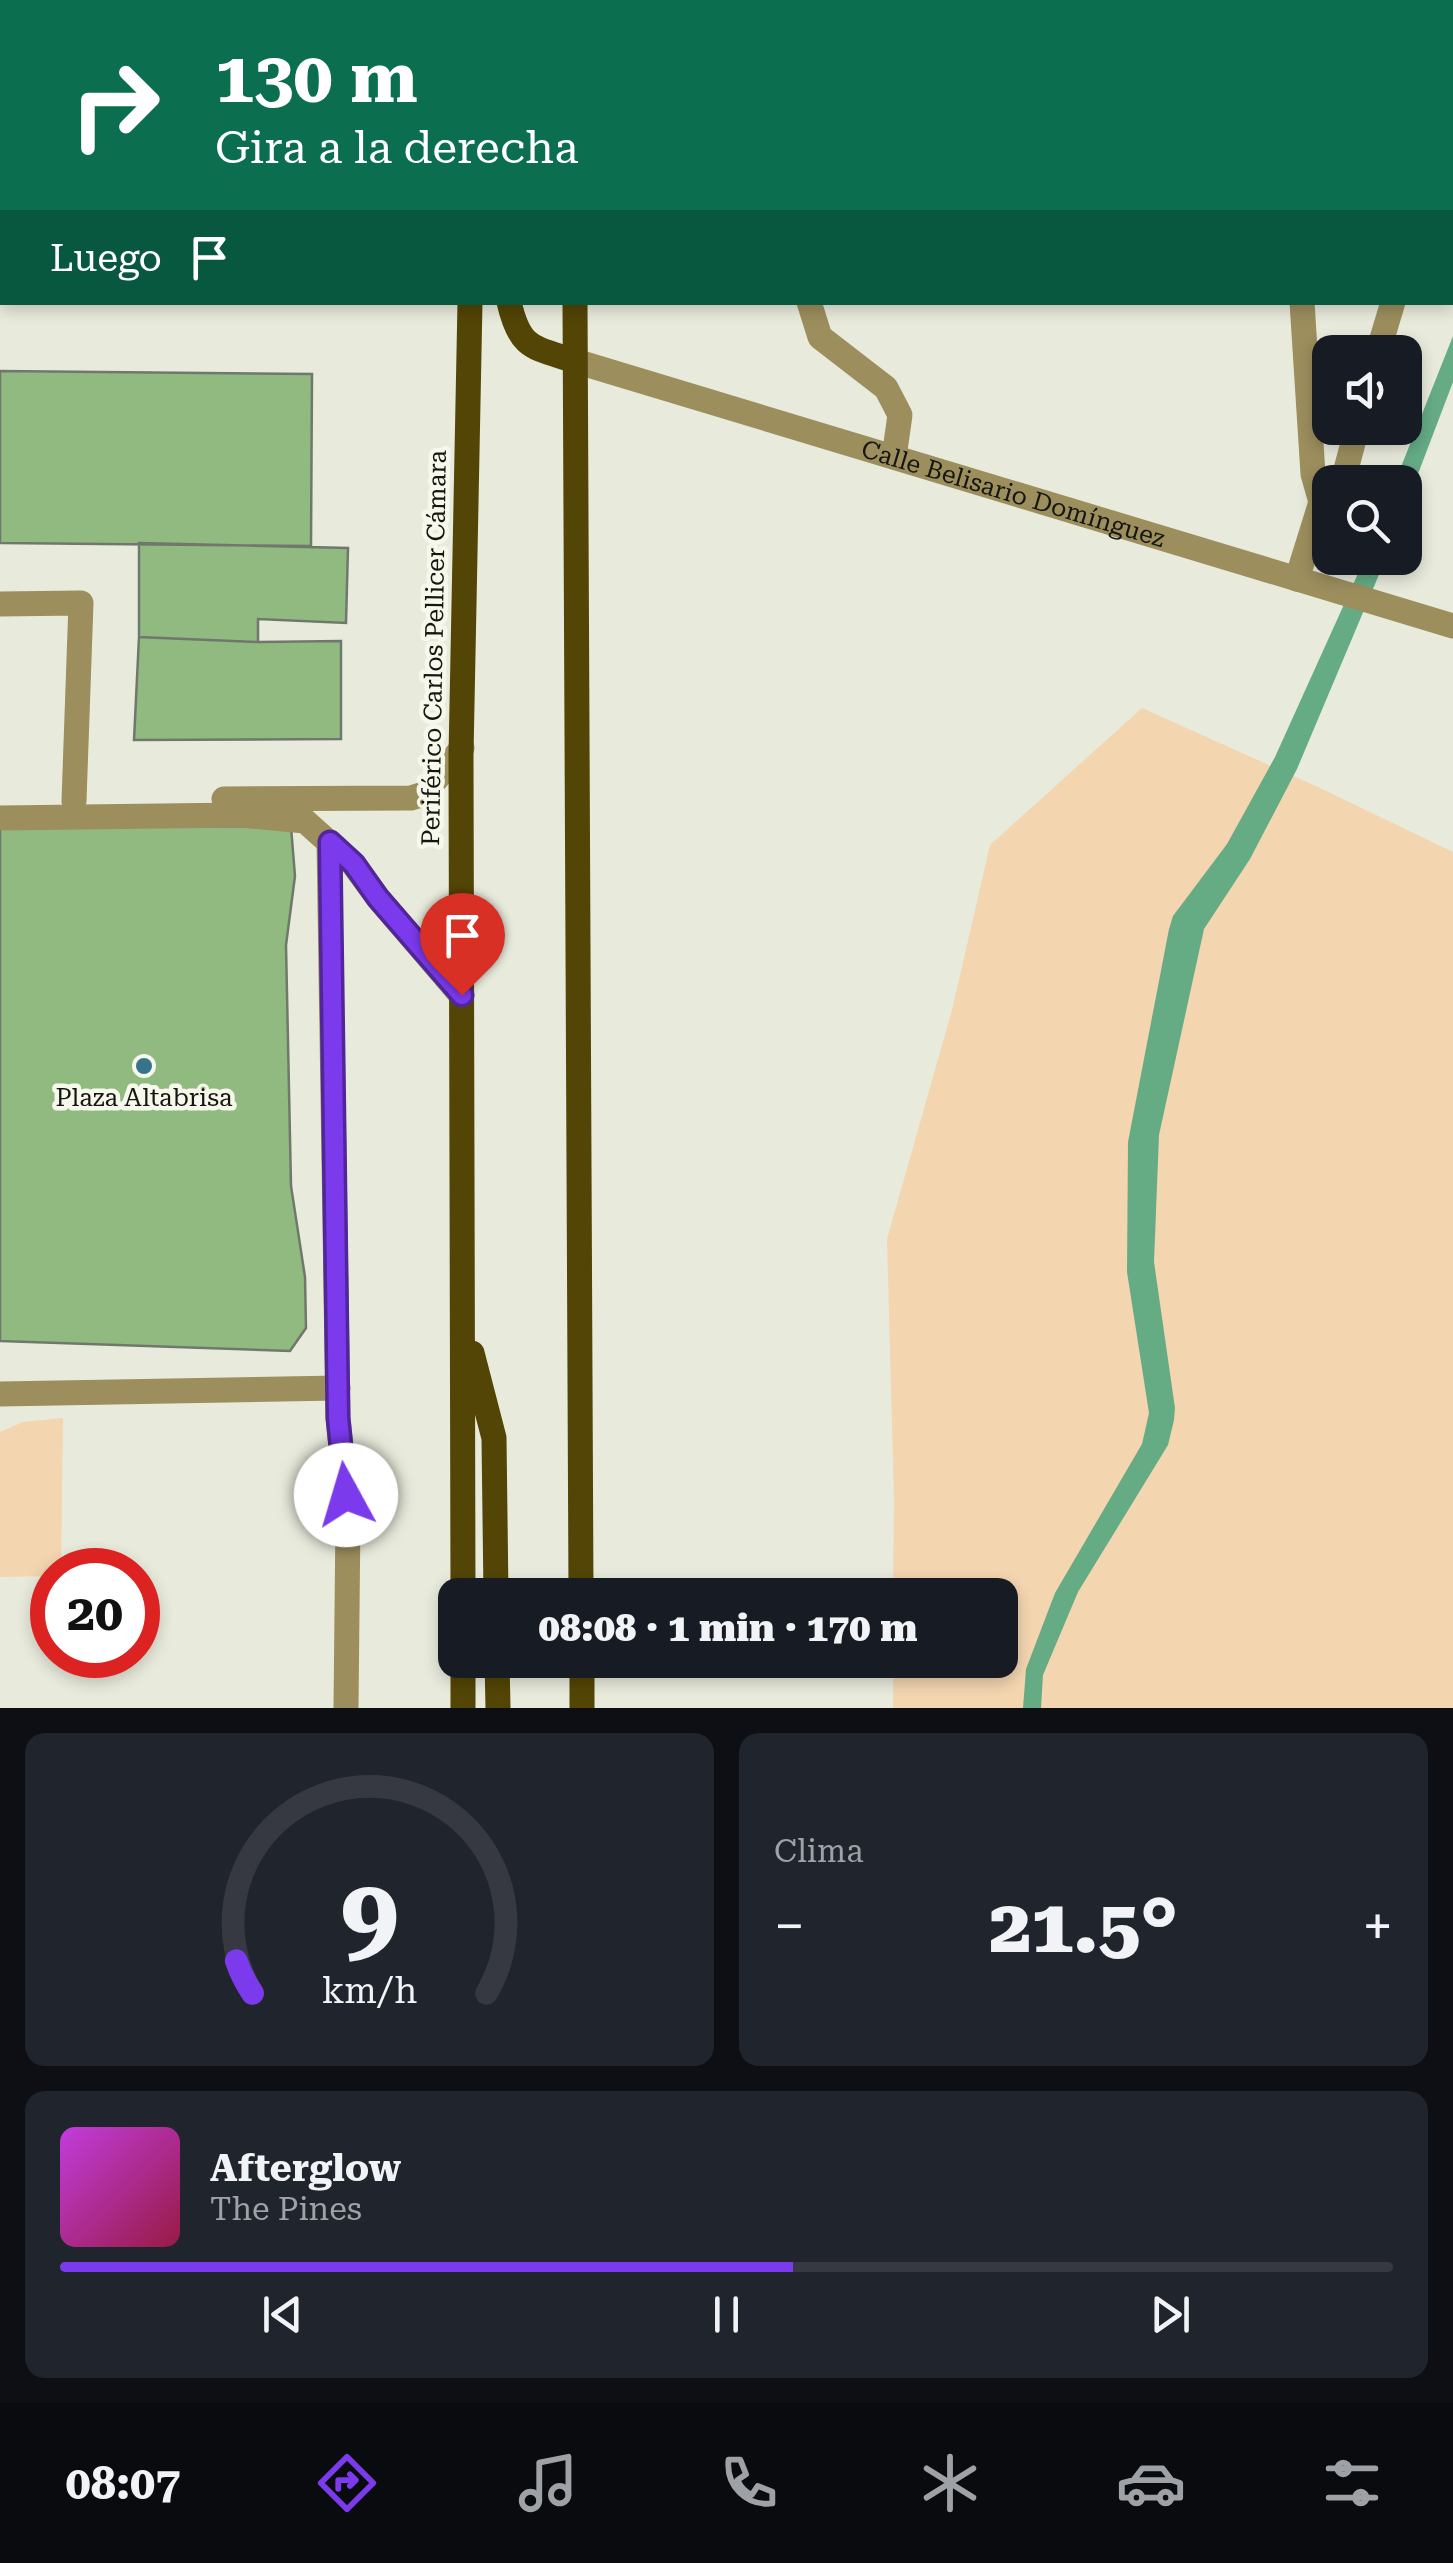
<!DOCTYPE html>
<html lang="es">
<meta charset="utf-8">
<style>
body{margin:0;font-family:"Roboto Serif",serif;background:#20242c;color:#f1f3f6;height:100vh;display:flex;flex-direction:column;font-size:38px;white-space:nowrap}
*{box-sizing:border-box;margin:0}
p{font-size:32px;color:#9ea1a6}
.icon{flex:none;width:55px;height:55px;fill:none;stroke:currentColor;stroke-width:2;stroke-linecap:round;stroke-linejoin:round}
.map{position:relative;height:1708px;overflow:hidden}
.panel{display:flex;flex-direction:column;gap:25px;padding:25px;background:#0d0f14;flex:1}
.panel>*{flex:none}
.top-card{position:absolute;left:0px;top:0px;width:1455px;height:305px;box-shadow:0 5px 15px #0003;background:#0b6e4f;color:#fff;overflow:hidden}
.tools{position:absolute;left:1312px;top:335px;display:grid;gap:20px}
.tools a{display:grid;place-items:center;width:110px;height:110px;border-radius:20px;background:#171b24;box-shadow:0 5px 15px #0003;font-size:50px}
.speed{position:absolute;left:30px;top:1548px;display:flex;gap:20px;font-size:50px;font-weight:700;text-align:center}
.speed>*{display:grid;place-content:center;width:130px;height:130px;border-radius:50%;background:#171b24;box-shadow:0 5px 15px #0003;line-height:1}
.speed .limit{border:15px solid #d22;background:#fff;color:#111}
.pin{position:absolute;display:grid;place-items:center;width:85px;height:85px;color:#fff;margin:-102px -42px;border-radius:50% 50% 50% 0;rotate:-45deg;box-shadow:0 0 10px #0007}
.pin .icon{rotate:45deg}
.me{position:absolute;width:110px;margin:-55px;rotate:354deg;stroke-linejoin:round;filter:drop-shadow(0 0 8px #0008)}
.turn{display:flex;align-items:center;gap:35px;height:210px;padding:0 50px;font-size:45px}
.turn .icon{width:130px;height:130px;stroke-width:2.5}
.turn b{display:block;font-size:70px;line-height:85px}
.then{display:flex;align-items:center;height:95px;padding:0 50px;background:#0003;gap:20px;font-size:38px}
.big{font-size:75px;font-weight:800;line-height:1.1}
.panel .widget{flex:1;display:flex;flex-direction:column;justify-content:center;gap:15px;min-width:0;padding:0 35px;border-radius:20px;background:#20242c}
.panel .dial{align-items:center;gap:0}
.dial svg{height:260px;overflow:visible;fill:none;stroke:#363941;stroke-width:7;stroke-linecap:round;text-anchor:middle}
.dial text{fill:#f1f3f6;stroke:none}
.song{display:flex;align-items:center;gap:30px}
.cover{width:120px;height:120px;border-radius:15px;background:linear-gradient(135deg,hsl(290 70% 55%),hsl(340 70% 35%))}
.played{height:10px;border-radius:5px;background:linear-gradient(90deg,#7c3aed 55%,#363941 55%)}
.keys{display:flex;justify-content:space-around;direction:ltr}
.heat{display:flex;justify-content:space-between;align-items:center;font-size:55px;direction:ltr}
.panel .tiles{flex:1;display:grid;gap:25px;grid-template-columns:1fr 1fr}
.widget:last-child{grid-column:span 2}
.trip{position:absolute;left:438px;top:1578px;width:580px;height:100px;border-radius:20px;background:#171b24;box-shadow:0 5px 15px #0003;font-weight:800;line-height:100px;text-align:center}
.dock{display:flex;height:160px;justify-content:space-around;align-items:center;background:#090b0e;color:#9ea1a6}
.dock .icon{width:70px;height:70px}
.dock .active{color:#7c3aed}
.dock b{font-size:45px;color:#f1f3f6}
.map>svg:first-child{display:block}
</style>
<div class="map">
<svg width="1453" height="1708" viewBox="0 0 1453 1708">
<rect width="100%" height="100%" fill="#e8ebdc"/>
<path fill="#f3d5b0" d="M1142,708l178,80 133,64v856h-560v-48h107v-65h-107l1,-95 -7,-261 65,-229 38,-165z
M63,1418l-2,152h-9v6l-52,1v-145l23,-10z"/>
<path fill="#65ac85" d="M1453,336v46l-48,126v-26h-10z
M1365,558h21l-89,211 -47,90 -46,70 -45,206 -5,127 21,146 -1,12 -6,25 -90,147 -35,83 -2,33h-18l3,-39 29,-76 87,-149 7,-31 -22,-141 1,-130 41,-213 4,-13 54,-72 48,-87z"/>
<path fill="#90ba80" stroke="#70786d" stroke-width="2.5" d="M0,371l312,3 -1,172 -311,-3z
M139,543l209,5 -2,75 -88,-4v23l-119,-5z
M139,637l119,5 83,-1v98l-207,1z
M0,824l291,3 4,49 -9,69 5,241 14,91 1,51 -16,23 -290,-10z"/>
<g fill="none" stroke-linecap="round" stroke-linejoin="round">
<g stroke="#9c8e5d" stroke-width="25">
<path d="M809,302l11,35 66,51 14,27 -6,42"/>
<path d="M1302,302l11,172 8,28"/>
<path d="M1378,352l15,-50"/>
<path id="s1" d="M575,361l878,265"/>
<path d="M1339,482l5,-5 13,-49"/>
<path d="M1297,579l24,-77 9,-10"/>
<path d="M0,604l81,-1 -7,198"/>
<path d="M224,799l187,-1 13,-4 38,-46"/>
<path d="M0,818l241,-3 64,6 48,43 25,34 83,97"/>
<path d="M329,842l9,576 10,99 -2,191"/>
<path d="M0,1394l338,-6"/>
</g>
<path stroke="#534505" stroke-width="25" d="M487,0v2
M576,2v-2
M509,302c11,48 24,45 66,59
M575,302l6,1293
M472,1353l22,85 2,157
M463,1595l-2,-840 9,-453
M463,1660v48
M497,1660l1,48
M582,1660v48"/>
</g>
<g fill="none" stroke-linecap="round" stroke-linejoin="round">
<defs>
<path id="route" d="M346,1495l-8,-77 -8,-576 24,22 24,34 84,97"/>
</defs>
<use href="#route" stroke="#51269a" stroke-width="25"/>
<use href="#route" stroke="#7c3aed" stroke-width="18"/>
</g>
<circle fill="#357489" stroke="#f5f8ea" stroke-width="4" cx="144" cy="1066" r="10"/>
<g text-anchor="middle" dominant-baseline="central" stroke-width="9" stroke-linejoin="round" paint-order="stroke">
<g font-size="25" fill="#151611" stroke="#f5f8ea">
<text stroke="none"><textPath href="#s1" startOffset="458">Calle Belisario Domínguez</textPath></text>
<text transform="translate(434 648) rotate(-89)">Periférico Carlos Pellicer Cámara</text>
</g>
<g font-size="25" fill="#151611" stroke="#f5f8ea">
<text x="144" y="1097">Plaza Altabrisa</text>
</g>
</g>
</svg>
<div class="tools">
<a><svg class="icon" aria-label="sound" viewBox="0 0 24 24"><path d="M4 9h4l5-4v14l-5-4H4zM17 9q2 3 0 6"/></svg></a>
<a><svg class="icon" aria-label="search" viewBox="0 0 24 24"><circle cx="10" cy="10" r="6"/><path d="M15 15l6 6"/></svg></a>
</div>
<div class="speed"><div class="limit">20</div></div>
<div class="pin" style="left:462px;top:995px;background:#d93025"><svg class="icon" aria-label="arrive" viewBox="0 0 24 24"><path d="M6 21V4h12l-3 4 3 4H6"/></svg></div>
<svg class="me" style="left:346px;top:1495px" viewBox="-20 -20 40 40"><circle r="19" fill="#fff"/><path d="M0-13L10 11 0 6-10 11z" fill="#7c3aed"/></svg>
<div class="trip">08:08 · 1 min · 170 m</div>
<div class="top-card">
<div class="turn"><svg class="icon" aria-label="right" viewBox="0 0 24 24"><path d="M7 20v-9h11M14 6l5 5-5 5"/></svg><div><b>130 m</b>Gira a la derecha</div></div>
<div class="then">Luego<svg class="icon" aria-label="arrive" viewBox="0 0 24 24"><path d="M6 21V4h12l-3 4 3 4H6"/></svg></div>
</div>
</div>
<section class="panel">
<div class="tiles">
<div class="widget dial"><svg viewBox="0 0 100 80">
<path d="M14 69A42 42 0 1 1 86 69"/>
<path d="M14 69A42 42 0 0 1 9 59" stroke="#7c3aed"/>
<text x="50" y="56" font-size="32" font-weight="700">9</text>
<text x="50" y="72" font-size="11">km/h</text>
</svg></div>
<div class="widget"><p>Clima</p>
<div class="heat"><a>−</a><b class="big">21.5°</b><a>+</a></div>
</div>
<div class="widget">
<div class="song"><i class="cover"></i><div><b>Afterglow</b><p>The Pines</p></div></div>
<div class="played"></div>
<div class="keys"><svg class="icon" aria-label="previous" viewBox="0 0 24 24"><path d="M18 5L8 12l10 7zM5 5v14"/></svg><svg class="icon" aria-label="pause" viewBox="0 0 24 24"><path d="M8 5v14M16 5v14"/></svg><svg class="icon" aria-label="next" viewBox="0 0 24 24"><path d="M6 5l10 7-10 7zM19 5v14"/></svg></div>
</div>
</div>
</section>
<nav class="dock">
<b>08:07</b>
<svg class="icon active" aria-label="directions" viewBox="0 0 24 24"><path d="M12 3l9 9-9 9-9-9zM9 14v-3h6M13 9l2 2-2 2"/></svg>
<svg class="icon" aria-label="music" viewBox="0 0 24 24"><path d="M9 18V5l10-2v13"/><circle cx="6" cy="18" r="3"/><circle cx="16" cy="16" r="3"/></svg>
<svg class="icon" aria-label="phone" viewBox="0 0 24 24"><path d="M5 4h4l2 5-3 2q2 4 5 5l2-3 5 2v4C11 20 4 13 5 4z"/></svg>
<svg class="icon" aria-label="climate" viewBox="0 0 24 24"><path d="M12 3v18M4 7l16 10M4 17L20 7"/></svg>
<svg class="icon" aria-label="car" viewBox="0 0 24 24"><path d="M5 17H2v-5l4-1 3-4h7l3 4 3 1v5h-3M9 17h6M6 11h13"/><circle cx="7" cy="17" r="2"/><circle cx="17" cy="17" r="2"/></svg>
<svg class="icon" aria-label="filters" viewBox="0 0 24 24"><path d="M4 7h16M4 17h16"/><circle cx="9" cy="7" r="2"/><circle cx="15" cy="17" r="2"/></svg>
</nav>
